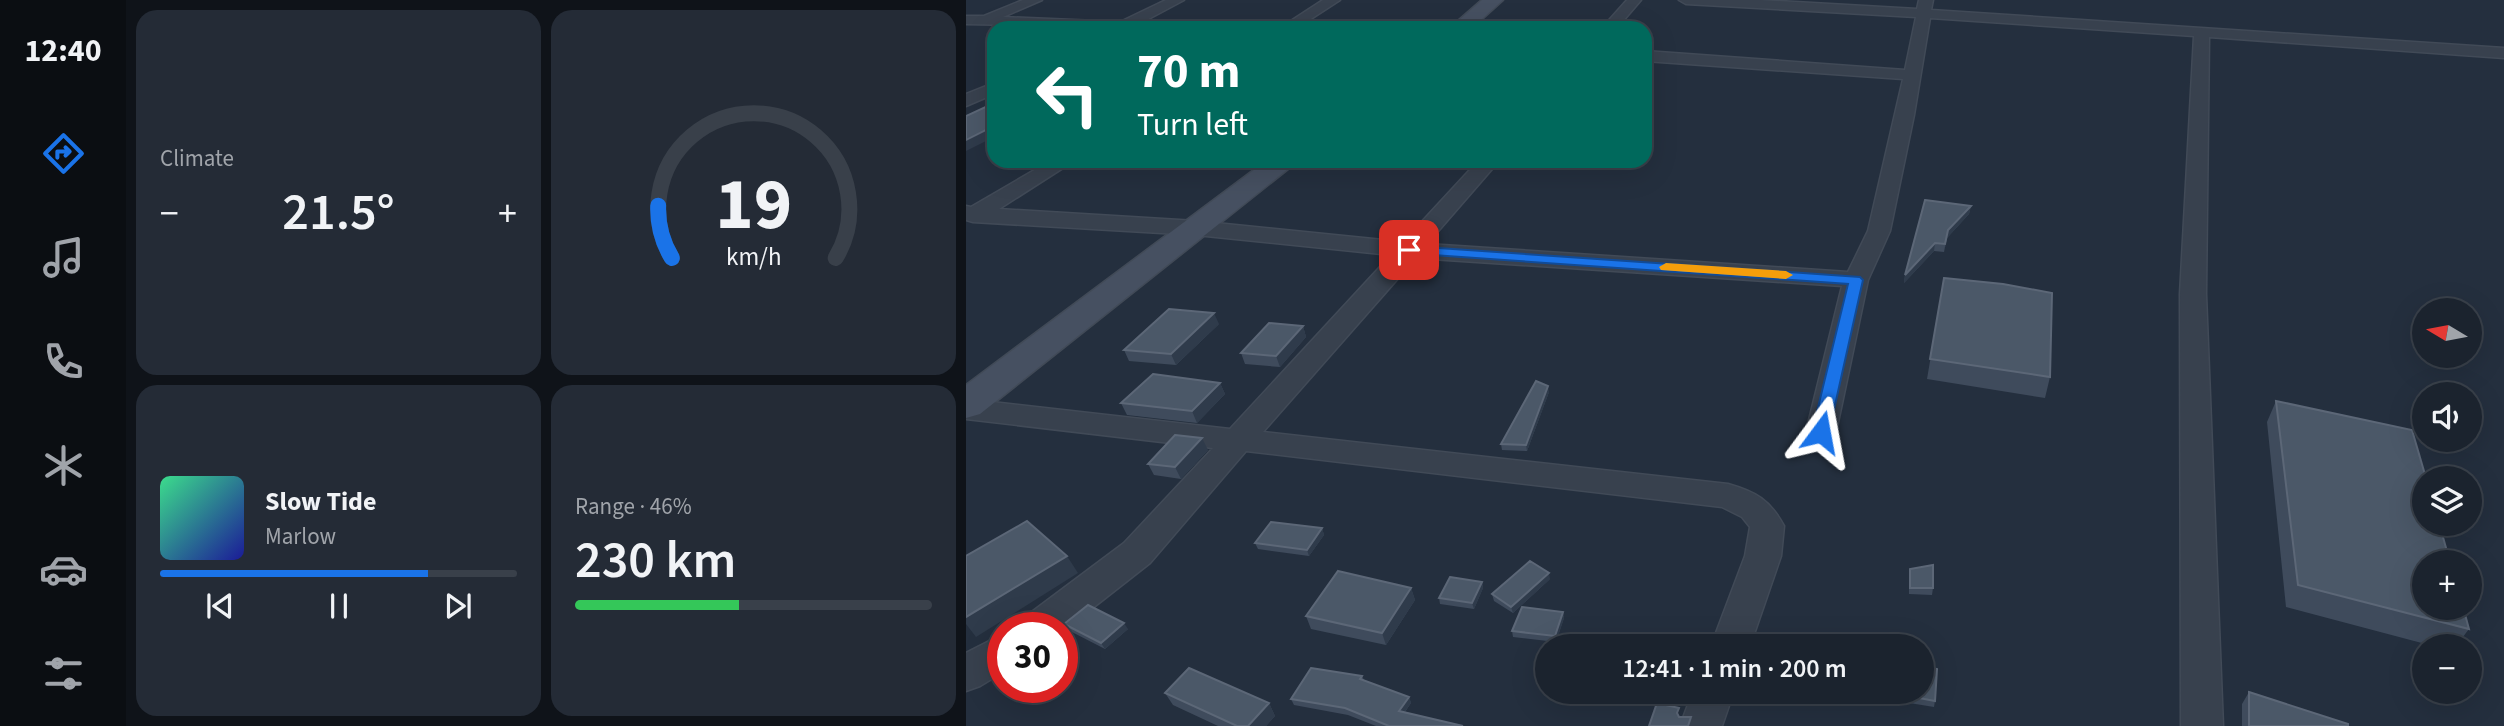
<!DOCTYPE html>
<meta charset="utf-8">
<style>
body{margin:0;font-family:"Source Sans 3",sans-serif;background:#242b36;color:#f1f3f6;height:100vh;display:flex;flex-direction:column;font-size:26px;white-space:nowrap}
*{box-sizing:border-box;margin:0}
p{font-size:23px;color:#a0a4aa}
.icon{flex:none;width:38px;height:38px;fill:none;stroke:currentColor;stroke-width:2;stroke-linecap:round;stroke-linejoin:round}
.map{position:relative;flex:1;overflow:hidden}
.details{display:flex;flex-direction:column;gap:10px;padding:10px;background:#0f1319;width:840px}
.details>*{flex:none}
.banner{position:absolute;left:21px;top:21px;width:665px;height:147px;border-radius:21px;box-shadow:0 7px 28px #0002,0 0 0 2px #39404a;background:#00695c;color:#fff;overflow:hidden}
.needle{width:46px;rotate:280deg}
.tools{position:absolute;left:1446px;top:298px;display:grid;gap:14px}
.tools a{display:grid;place-items:center;width:70px;height:70px;border-radius:50%;background:#1b232e;box-shadow:0 7px 28px #0002,0 0 0 2px #39404a;font-size:35px}
.speed{position:absolute;left:21px;top:612px;display:flex;gap:14px;font-size:35px;font-weight:700;text-align:center}
.speed>*{display:grid;place-content:center;width:91px;height:91px;border-radius:50%;background:#1b232e;box-shadow:0 7px 28px #0002,0 0 0 2px #39404a;line-height:1}
.speed .limit{border:10px solid #d22;background:#fff;color:#111}
.pin{position:absolute;display:grid;place-items:center;width:60px;height:60px;color:#fff;margin:-30px;border-radius:14px;box-shadow:0 4px 10px #0006}
.me{position:absolute;width:77px;margin:-38px;rotate:13deg;stroke-linejoin:round;filter:drop-shadow(0 0 5px #0008)}
.turn{display:flex;align-items:center;gap:24px;height:147px;padding:0 35px;font-size:32px}
.turn .icon{width:91px;height:91px;stroke-width:2.5}
.turn b{display:block;font-size:49px;line-height:60px}
.big{font-size:52px;font-weight:600;line-height:1.1}
.details .tile{flex:1;display:flex;flex-direction:column;justify-content:center;gap:10px;min-width:0;padding:0 24px;border-radius:21px;background:#242b36}
.details .dial{align-items:center;gap:0}
.dial svg{height:182px;overflow:visible;fill:none;stroke:#39404a;stroke-width:7;stroke-linecap:round;text-anchor:middle}
.dial text{fill:#f1f3f6;stroke:none}
.song{display:flex;align-items:center;gap:21px}
.cover{width:84px;height:84px;border-radius:10px;background:linear-gradient(135deg,hsl(150 70% 55%),hsl(240 70% 35%))}
.played{height:7px;border-radius:4px;background:linear-gradient(90deg,#1a73e8 75%,#39404a 75%)}
.keys{display:flex;justify-content:space-around;direction:ltr}
.heat{display:flex;justify-content:space-between;align-items:center;font-size:38px;direction:ltr}
.charge{height:10px;border-radius:5px;background:linear-gradient(90deg,#34c759 46%,#39404a 0)}
.details .tiles{flex:1;display:grid;gap:10px;grid-template-columns:repeat(2,1fr)}
.trip{position:absolute;left:569px;top:634px;width:399px;height:70px;border-radius:35px;background:#1b232e;box-shadow:0 7px 28px #0002,0 0 0 2px #39404a;font-weight:600;line-height:70px;text-align:center}
main{display:flex;flex:1;min-height:0}
.tabs{display:flex;flex-direction:column;width:126px;justify-content:space-around;align-items:center;background:#0b0e12;color:#a0a4aa}
.tabs .icon{width:49px;height:49px}
.tabs .active{color:#1a73e8}
.tabs b{font-size:32px;color:#f1f3f6}
.map>svg:first-child{display:block}
</style>
<main>
<nav class="tabs">
<b>12:40</b>
<svg class="icon active" aria-label="directions" viewBox="0 0 24 24"><path d="M12 3l9 9-9 9-9-9zM9 14v-3h6M13 9l2 2-2 2"/></svg>
<svg class="icon" aria-label="music" viewBox="0 0 24 24"><path d="M9 18V5l10-2v13"/><circle cx="6" cy="18" r="3"/><circle cx="16" cy="16" r="3"/></svg>
<svg class="icon" aria-label="phone" viewBox="0 0 24 24"><path d="M5 4h4l2 5-3 2q2 4 5 5l2-3 5 2v4C11 20 4 13 5 4z"/></svg>
<svg class="icon" aria-label="climate" viewBox="0 0 24 24"><path d="M12 3v18M4 7l16 10M4 17L20 7"/></svg>
<svg class="icon" aria-label="car" viewBox="0 0 24 24"><path d="M5 17H2v-5l4-1 3-4h7l3 4 3 1v5h-3M9 17h6M6 11h13"/><circle cx="7" cy="17" r="2"/><circle cx="17" cy="17" r="2"/></svg>
<svg class="icon" aria-label="filters" viewBox="0 0 24 24"><path d="M4 7h16M4 17h16"/><circle cx="9" cy="7" r="2"/><circle cx="15" cy="17" r="2"/></svg>
</nav>
<section class="details">
<div class="tiles">
<div class="tile"><p>Climate</p>
<div class="heat"><a>−</a><b class="big">21.5°</b><a>+</a></div>
</div>
<div class="tile dial"><svg viewBox="0 0 100 80">
<path d="M14 69A42 42 0 1 1 86 69"/>
<path d="M14 69A42 42 0 0 1 8 46" stroke="#1a73e8"/>
<text x="50" y="56" font-size="32" font-weight="700">19</text>
<text x="50" y="72" font-size="11">km/h</text>
</svg></div>
<div class="tile">
<div class="song"><i class="cover"></i><div><b>Slow Tide</b><p>Marlow</p></div></div>
<div class="played"></div>
<div class="keys"><svg class="icon" aria-label="previous" viewBox="0 0 24 24"><path d="M18 5L8 12l10 7zM5 5v14"/></svg><svg class="icon" aria-label="pause" viewBox="0 0 24 24"><path d="M8 5v14M16 5v14"/></svg><svg class="icon" aria-label="next" viewBox="0 0 24 24"><path d="M6 5l10 7-10 7zM19 5v14"/></svg></div>
</div>
<div class="tile"><p>Range · 46%</p><b class="big">230 km</b><div class="charge"></div></div>
</div>
</section>
<div class="map">
<svg width="1538" height="726" viewBox="0 0 1538 726">
<rect width="100%" height="100%" fill="#242f3e"/>
<g fill="none" stroke-linecap="round" stroke-linejoin="round">
<defs>
<path id="street" d="M57,0h19l-39,17 117,5 46,-22h18l-43,23 10,2 2,3 -187,-4v-8h18z
M357,0h17l-43,28h-17z
M661,0h14l-24,28h-15z
M713,0h81l157,9 2,-9h14l-2,10 573,38v10l-295,-21 -3,257 17,432h-42l-1,-432 14,-258 -264,-18 -16,97 -24,116 -22,49 -32,152 -4,7 -11,3 -11,-3 -4,-7 36,-146 -426,-28 -153,174 465,52c28,8 42,16 56,42l-3,30 -31,90h-39l34,-90 5,-29 -8,-10 -20,-10 -476,-56 -96,112 -88,69v-4h-42l5,-11 99,-74 89,-95 -247,-29v-20l264,30 161,-174 -195,-20 -223,-13 -7,-2v-14l5,1 79,-46h24l-75,48 197,12 207,21 75,-81h21l-72,83 421,28 20,-41 35,-152 -258,-18v-10l260,19 11,-53 -230,-13z
M28,83v11l-28,12v-12z
M37,634v38l-23,14 -14,5v-38z
M727,691h41l-12,35h-42z"/>
<path id="secondary" d="M516,0h21l-31,28h-22z
M300,161h32l-318,253 -14,4v-33z"/>
</defs>
<use href="#street" stroke="#414a57" stroke-width="3"/>
<use href="#secondary" stroke="#414a57" stroke-width="3"/>
<use href="#street" fill="#38414e" fill-rule="evenodd"/>
<use href="#secondary" fill="#465061" fill-rule="evenodd"/>
</g>
<path fill="#3f4b5c" d="M1005,206l-2,8 -22,24 -3,14 -10,-1 -30,32 1,-8z
M978,278l106,99 -5,21 -118,-19z
M253,324l-43,41 -47,-4 -5,-11z
M337,326l3,11 -26,30 -35,-3 -4,-11z
M254,383l5,11 -28,29 -70,-8 -6,-12z
M583,392l-22,59 -25,-1 -1,-6z
M1310,401l193,228 -13,17h-23l-147,-39 -19,-185z
M242,450l-27,29 -27,-4 -6,-11z
M356,528l2,7 -15,21 -51,-7 -3,-6z
M944,569l23,19 -1,7 -23,-1v-19z
M584,579l-37,34 -19,-12 -2,-7z
M516,582l1,6 -9,21 -34,-5 -1,-6z
M445,588l4,12 -29,45 -75,-16 -5,-13z
M597,612l1,6 -8,24 -43,-5 -1,-6z
M98,624l64,5 -23,20 -37,-19z
M396,676l2,4 45,17 2,6 -6,9 58,14h-87l-28,-11 -54,-10 -3,-6z
M932,691l37,10 -1,6 -37,-6z
M1283,692l99,34h-106v-22z
M199,693l104,10 6,13 -9,10h-48l-45,-21z"/>
<path fill="#2f3b4b" d="M28,126v11l-28,14v-11z
M1005,206l-2,8 -22,24 -3,14 4,-22z
M969,243l-1,8 -30,32 1,-8z
M248,313l5,11 -43,41 -5,-11z
M337,326l3,11 -26,30 -4,-11z
M254,383l5,11 -28,29 -5,-12z
M582,386l1,6 -22,59 -1,-6z
M236,438l6,12 -27,29 -6,-12z
M356,528l2,7 -15,21 -2,-6z
M101,556l11,17 -102,64 -10,-13v-7z
M583,573l1,6 -37,34 -2,-6z
M516,582l1,6 -9,21 -2,-6z
M445,588l4,12 -29,45 -4,-12z
M597,612l1,6 -8,24 -1,-6z
M158,623l4,6 -23,20 -4,-6z
M443,697l2,6 -10,14 -2,-6z
M303,703l6,13 -9,10h-18z"/>
<path fill="#4b5868" stroke="#5c6777" stroke-width="2" d="M28,103v23l-28,14v-24z
M959,200l46,6 -23,24 -3,14 -10,-1 -30,32z
M978,278l59,6 49,9 -2,84 -120,-18z
M203,309l45,4 -43,41 -47,-4z
M303,323l34,3 -27,30 -35,-3z
M187,374l67,9 -28,28 -71,-8z
M570,381l12,5 -22,59 -25,-1z
M1310,401l136,29 14,48h-2v45h15l11,39h-26v45h39l6,22 -171,-44z
M209,435l27,3 -27,29 -27,-3z
M61,521l40,35 -101,61v-61z
M305,522l51,6 -15,22 -52,-7z
M564,561l19,12 -38,34 -19,-13z
M967,565v23h-23v-19z
M372,571l73,17 -29,45 -76,-17z
M484,577l32,5 -10,21 -33,-5z
M122,605l36,18 -23,20 -37,-19z
M556,607l41,5 -8,24 -43,-5z
M956,666l15,3 -2,32 -37,-7 1,-3h23z
M223,668l80,35 -21,23h-11l-72,-33z
M345,668l51,8 -2,3 49,18 -10,14 64,15h-74l-44,-18 -54,-9z
M1283,692l99,32v2h-99z
M691,703l22,5 -2,5 2,4h12l-3,9h-39z"/>
<path fill="#1a73e8" stroke="#114b97" stroke-width="2" d="M443,246l451,31 3,3 -34,152 -8,6 -9,-6 36,-148 -444,-31v-6z"/>
<path fill="#f59e0b" d="M700,263l120,8 7,4 -7,4 -125,-9 -2,-3z"/>
</svg>
<div class="tools">
<a><svg class="needle" viewBox="-14 -14 28 28"><path d="M0-13l5 13h-10z" fill="#e53935"/><path d="M0 13l5-13h-10z" fill="#a0a4aa"/></svg></a>
<a><svg class="icon" aria-label="sound" viewBox="0 0 24 24"><path d="M4 9h4l5-4v14l-5-4H4zM17 9q2 3 0 6"/></svg></a>
<a><svg class="icon" aria-label="layers" viewBox="0 0 24 24"><path d="M12 4l9 5-9 5-9-5zM3 14l9 5 9-5"/></svg></a>
<a>+</a>
<a>−</a>
</div>
<div class="speed"><div class="limit">30</div></div>
<div class="pin" style="left:443px;top:250px;background:#d93025"><svg class="icon" aria-label="arrive" viewBox="0 0 24 24"><path d="M6 21V4h12l-3 4 3 4H6"/></svg></div>
<svg class="me" style="left:855px;top:432px" viewBox="-20 -20 40 40"><path d="M0-17L14 15 0 8-14 15z" fill="#1a73e8" stroke="#fff" stroke-width="4"/></svg>
<div class="trip">12:41 · 1 min · 200 m</div>
<div class="banner">
<div class="turn"><svg class="icon" aria-label="left" viewBox="0 0 24 24"><path d="M17 20v-9H6M10 6l-5 5 5 5"/></svg><div><b>70 m</b>Turn left</div></div>
</div>
</div>
</main>
